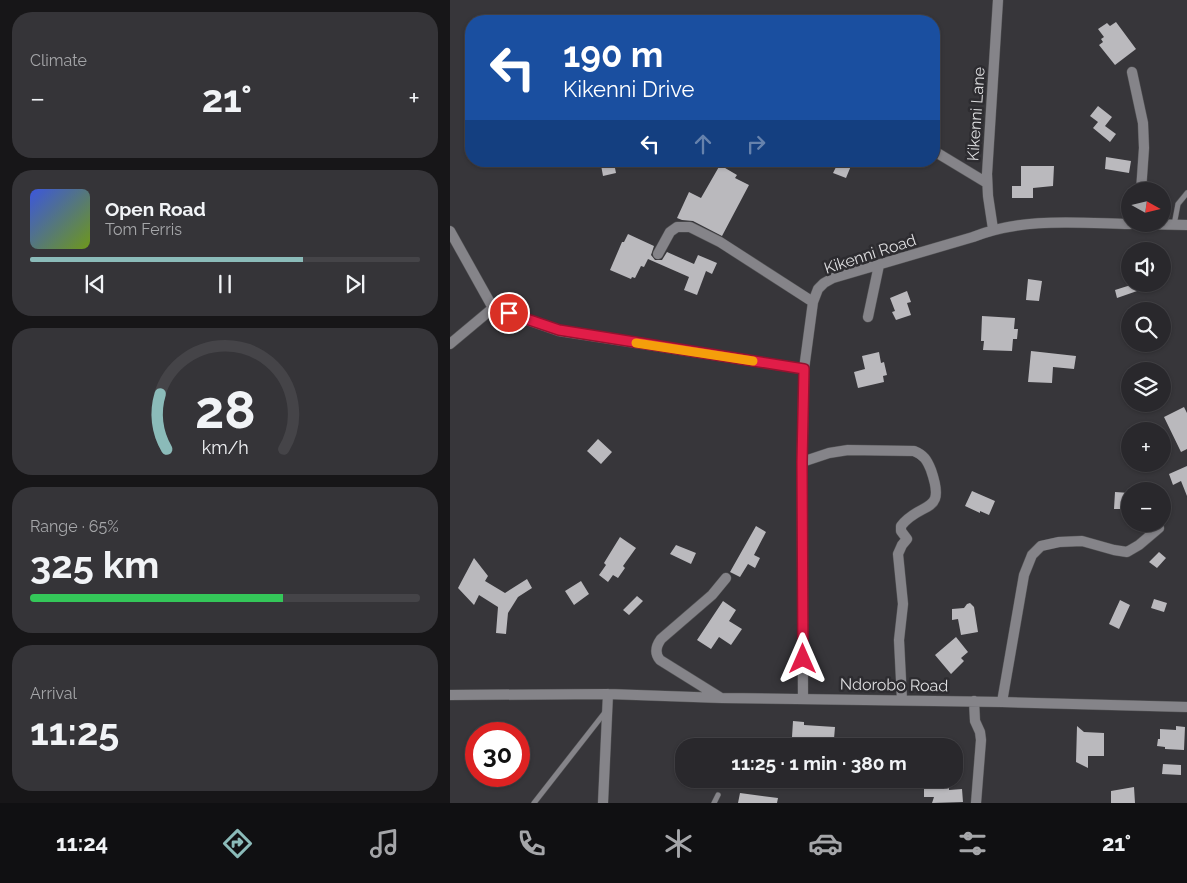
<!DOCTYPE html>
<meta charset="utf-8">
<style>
body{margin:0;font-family:Raleway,sans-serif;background:#353438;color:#f1f3f6;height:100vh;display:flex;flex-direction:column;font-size:19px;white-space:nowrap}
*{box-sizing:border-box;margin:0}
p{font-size:16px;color:#a5a6a9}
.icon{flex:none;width:28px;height:28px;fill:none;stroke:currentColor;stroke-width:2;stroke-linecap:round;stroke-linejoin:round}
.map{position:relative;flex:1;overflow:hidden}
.details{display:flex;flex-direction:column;gap:12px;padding:12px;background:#171618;width:450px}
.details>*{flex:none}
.top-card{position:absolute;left:15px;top:15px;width:475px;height:152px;border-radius:20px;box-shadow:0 1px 4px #0004,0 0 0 1px #454448;background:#1a4fa0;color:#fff;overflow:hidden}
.needle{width:32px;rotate:98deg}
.controls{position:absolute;left:671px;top:182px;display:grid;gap:10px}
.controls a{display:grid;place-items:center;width:50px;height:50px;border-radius:50%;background:#29282c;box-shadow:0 1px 4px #0004,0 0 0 1px #454448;font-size:25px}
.speed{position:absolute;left:15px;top:722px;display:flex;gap:10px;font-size:25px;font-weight:700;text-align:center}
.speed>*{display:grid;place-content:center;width:65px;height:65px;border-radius:50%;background:#29282c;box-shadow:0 1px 4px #0004,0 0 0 1px #454448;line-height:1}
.speed .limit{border:8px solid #d22;background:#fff;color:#111}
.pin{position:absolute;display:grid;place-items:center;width:42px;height:42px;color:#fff;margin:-21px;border:2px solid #fff;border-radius:50%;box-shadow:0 1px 5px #0007}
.me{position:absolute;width:55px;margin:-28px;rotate:0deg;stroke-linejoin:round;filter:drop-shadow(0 0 4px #0008)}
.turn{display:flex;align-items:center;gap:18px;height:105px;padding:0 15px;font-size:22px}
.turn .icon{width:65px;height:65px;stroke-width:2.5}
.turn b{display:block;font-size:35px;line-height:42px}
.lanes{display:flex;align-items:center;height:48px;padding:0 15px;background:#0003;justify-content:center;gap:25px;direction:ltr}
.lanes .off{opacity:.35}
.big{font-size:38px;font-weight:700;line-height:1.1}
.details .card{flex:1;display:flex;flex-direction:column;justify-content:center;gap:8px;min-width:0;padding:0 18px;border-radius:20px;background:#353438}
.details .dial{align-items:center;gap:0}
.dial svg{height:130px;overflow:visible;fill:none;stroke:#454448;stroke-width:7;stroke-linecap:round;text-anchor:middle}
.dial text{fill:#f1f3f6;stroke:none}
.song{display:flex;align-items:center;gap:15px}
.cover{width:60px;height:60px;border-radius:8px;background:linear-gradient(135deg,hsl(230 70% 55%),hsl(80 70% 35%))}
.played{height:5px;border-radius:2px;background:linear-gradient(90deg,#8bbbb9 70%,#454448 70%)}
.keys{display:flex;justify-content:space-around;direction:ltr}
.heat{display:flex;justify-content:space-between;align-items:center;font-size:28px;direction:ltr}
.charge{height:8px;border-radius:4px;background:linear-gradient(90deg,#34c759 65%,#454448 0)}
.trip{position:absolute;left:225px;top:738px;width:288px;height:50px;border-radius:20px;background:#29282c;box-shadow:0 1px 4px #0004,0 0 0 1px #454448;font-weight:700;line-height:50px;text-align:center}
.tabs{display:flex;height:80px;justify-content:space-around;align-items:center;background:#101012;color:#a5a6a9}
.tabs .icon{width:35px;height:35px}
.tabs .on{color:#8bbbb9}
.tabs b{font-size:22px;color:#f1f3f6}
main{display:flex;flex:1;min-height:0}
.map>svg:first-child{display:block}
</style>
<main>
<section class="details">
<div class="card"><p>Climate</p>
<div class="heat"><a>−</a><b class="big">21°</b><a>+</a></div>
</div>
<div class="card">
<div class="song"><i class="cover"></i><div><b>Open Road</b><p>Tom Ferris</p></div></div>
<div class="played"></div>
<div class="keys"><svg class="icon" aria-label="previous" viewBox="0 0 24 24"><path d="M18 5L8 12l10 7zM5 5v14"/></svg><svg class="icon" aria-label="pause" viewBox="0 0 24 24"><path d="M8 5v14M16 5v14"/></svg><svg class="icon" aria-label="next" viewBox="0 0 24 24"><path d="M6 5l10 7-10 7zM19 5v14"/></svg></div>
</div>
<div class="card dial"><svg viewBox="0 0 100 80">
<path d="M14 69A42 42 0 1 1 86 69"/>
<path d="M14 69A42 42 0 0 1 10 35" stroke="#8bbbb9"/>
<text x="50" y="56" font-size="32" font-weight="700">28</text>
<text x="50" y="72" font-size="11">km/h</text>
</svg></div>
<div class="card"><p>Range · 65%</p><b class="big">325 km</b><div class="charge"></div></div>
<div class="card"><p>Arrival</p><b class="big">11:25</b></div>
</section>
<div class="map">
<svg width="737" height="803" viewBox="0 0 737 803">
<rect width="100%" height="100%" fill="#37363a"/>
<path fill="#bab9bd" d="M666,22l20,27 -21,16 -16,-20 4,-3 -2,-3 3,-2 -6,-8 9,-6 3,3z
M648,106l14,11 -7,9 11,8 -6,8 -17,-14 5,-6 -8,-6z
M656,157l25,4 -2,12 -24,-4z
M389,161h14l-7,17 -13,-5z
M164,163l2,10 -13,3 -2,-11z
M270,165l17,10 -2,3 14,7 -27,51 -29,-15 -11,-1 -5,-2 12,-26 12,6z
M571,166h33l-1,20 -20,2v10h-21v-12h9z
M178,234l26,12 -3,9 4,5h7l5,-8 27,12 4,-9 19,8 -5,11 -6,-3 -9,24 -13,-5 5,-13 -41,-18 -4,8 -3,-1 -6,12 -3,-1 -1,2 -21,-9 12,-28h2z
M578,279l14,2 -3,20 -13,-1z
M684,284h4l2,6 -23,8 -2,-8z
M457,291l4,11 -4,1 4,12 -15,5 -4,-8 3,-1 -5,-13z
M532,316l33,2 -1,11h4l-1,10h-4l-1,12 -29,-1 1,-9h-3z
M581,351l45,5 -2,13 -21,-2 -1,16 -24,-1z
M429,352l2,11 3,-1 3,13 -4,1 1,6 -26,6 -4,-16 11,-3 -3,-13z
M734,407l3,6v36l-6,3 -17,-35z
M148,439l14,13 -11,12 -14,-13z
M737,466v30l-6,-15 -8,4 -4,-11z
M522,491l23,10 -6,14 -9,-4v2l-15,-7z
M665,492l15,1v16h-16z
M306,526l10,6 -12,23 6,3 -5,10 -7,-4 -8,13 -10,-5z
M170,537l16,11 -13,18 2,2 -7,10 -5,-3 -5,7 -9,-7 7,-10 -2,-2z
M226,545l20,8 -5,11 -21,-10z
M709,552l7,6 -9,10 -8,-6z
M24,558l14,18 -3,5 20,12 22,-14 5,9 -14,9 -10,16 -2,21 -10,-1 2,-26 -19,-12 -5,10 -16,-17z
M131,581l8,13 -15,11 -9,-14z
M187,596l6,5 -14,14 -6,-5z
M704,599l13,4 -3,9 -13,-4z
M670,600l10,5 -11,24 -10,-5z
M273,601l13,9 -7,11 13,8 -11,16 -12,-8 -8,12 -14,-9z
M520,603l4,4 4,25 -17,3 -3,-16 -6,1v-11l12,-1 3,-4z
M506,637l12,15 -7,6 3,3 -13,13 -16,-19z
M343,721l11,1v3l31,2 -1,12h-14v3h-3v2h-8v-7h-17z
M627,726l7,6 20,1v23h-16v12l-12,-6z
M726,726l9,1 -1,23 -19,-1v-2l-8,-1 1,-7h2v-10l16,1z
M713,764l18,1v10l-19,-1z
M499,786v4l13,-1 1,13 -31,1 2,-6h-10v-9z
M684,787l1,16h-24v-12z
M290,793l38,5 -1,5h-39z"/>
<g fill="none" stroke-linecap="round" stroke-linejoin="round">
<defs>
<path id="lane" d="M724,225l4,-21 9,-11
M84,803l72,-92
M264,803l4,-8"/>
<path id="street" d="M682,72l11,51 1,25 -3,43
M484,151l53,32
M691,224l46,1
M543,229l-5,-33 -1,-22 11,-174
M0,231l43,77
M208,254l12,-22 7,-5h13l30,15 93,60
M43,308l66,23 245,38
M418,317l11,-52
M0,344l43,-36
M352,462l27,-9 19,-3 66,1c10,4 13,9 17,19 16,46 -10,30 -30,56v5l6,8 -5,6 -4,9 5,50 -4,36 3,60
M0,695l158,-1 114,4 280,4 185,5
M271,698l-61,-38c-6,-7 -4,-14 1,-21l51,-44 14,-17
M353,699l-1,-237 2,-93 9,-67 5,-13 6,-6 9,-5 140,-41c50,-20 105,-14 157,-13
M524,701l1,20 5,11 1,8 -5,63
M552,702l22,-127 8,-20 9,-9 18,-4 23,-1 32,9 13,2 12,-7 20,-17
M153,803l5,-109"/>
</defs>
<use href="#lane" stroke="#545456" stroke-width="6"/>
<use href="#street" stroke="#545456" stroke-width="11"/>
<use href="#lane" stroke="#858489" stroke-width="5"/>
<use href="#street" stroke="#858489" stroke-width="10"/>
</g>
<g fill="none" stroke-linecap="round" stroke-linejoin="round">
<defs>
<path id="route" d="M59,313l50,17 245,39 -2,93 1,197"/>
</defs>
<use href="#route" stroke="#92132f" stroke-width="12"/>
<use href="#route" stroke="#e11d48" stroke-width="9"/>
<path stroke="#f59e0b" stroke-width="9" d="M186,343l117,18"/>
</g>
<g text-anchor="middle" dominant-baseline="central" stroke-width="5" stroke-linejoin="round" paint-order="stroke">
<g font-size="16" fill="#dedee0" stroke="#2d2c30">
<text transform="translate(526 114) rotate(-86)">Kikenni Lane</text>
<text transform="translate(420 254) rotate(-18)">Kikenni Road</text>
<text transform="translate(444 685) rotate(1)">Ndorobo Road</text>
</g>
</g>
</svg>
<div class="controls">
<a><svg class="needle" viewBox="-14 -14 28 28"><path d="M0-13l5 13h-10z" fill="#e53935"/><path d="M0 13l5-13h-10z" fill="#a5a6a9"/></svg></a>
<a><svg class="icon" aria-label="sound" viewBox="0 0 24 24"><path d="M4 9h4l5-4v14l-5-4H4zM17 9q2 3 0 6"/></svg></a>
<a><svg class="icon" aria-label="search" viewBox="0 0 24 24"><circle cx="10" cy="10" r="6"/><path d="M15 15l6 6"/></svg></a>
<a><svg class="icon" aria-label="layers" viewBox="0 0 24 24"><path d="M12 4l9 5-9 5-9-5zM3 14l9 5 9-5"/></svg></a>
<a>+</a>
<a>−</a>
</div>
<div class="speed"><div class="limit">30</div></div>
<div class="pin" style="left:59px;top:313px;background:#d93025"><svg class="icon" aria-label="arrive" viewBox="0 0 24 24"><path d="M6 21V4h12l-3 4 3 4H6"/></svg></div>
<svg class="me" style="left:353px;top:659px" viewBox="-20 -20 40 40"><path d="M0-17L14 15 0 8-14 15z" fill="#e11d48" stroke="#fff" stroke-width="4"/></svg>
<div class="trip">11:25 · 1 min · 380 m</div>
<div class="top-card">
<div class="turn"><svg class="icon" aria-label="left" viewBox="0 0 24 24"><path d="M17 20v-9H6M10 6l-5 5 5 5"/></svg><div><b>190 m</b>Kikenni Drive</div></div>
<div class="lanes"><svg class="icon" aria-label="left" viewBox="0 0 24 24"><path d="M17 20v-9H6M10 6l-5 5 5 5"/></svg><svg class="icon off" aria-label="ahead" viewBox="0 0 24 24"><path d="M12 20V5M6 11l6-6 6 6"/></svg><svg class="icon off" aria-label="right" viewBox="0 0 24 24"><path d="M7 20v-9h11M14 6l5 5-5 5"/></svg></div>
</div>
</div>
</main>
<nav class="tabs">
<b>11:24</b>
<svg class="icon on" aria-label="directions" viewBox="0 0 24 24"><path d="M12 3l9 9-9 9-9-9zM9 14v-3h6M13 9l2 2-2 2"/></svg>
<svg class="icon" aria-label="music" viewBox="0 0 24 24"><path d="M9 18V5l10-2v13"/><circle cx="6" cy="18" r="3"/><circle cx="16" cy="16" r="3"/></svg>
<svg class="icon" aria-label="phone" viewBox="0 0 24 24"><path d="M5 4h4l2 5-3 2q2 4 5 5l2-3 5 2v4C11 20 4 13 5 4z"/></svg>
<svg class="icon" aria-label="climate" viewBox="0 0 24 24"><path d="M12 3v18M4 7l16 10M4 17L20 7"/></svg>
<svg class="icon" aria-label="car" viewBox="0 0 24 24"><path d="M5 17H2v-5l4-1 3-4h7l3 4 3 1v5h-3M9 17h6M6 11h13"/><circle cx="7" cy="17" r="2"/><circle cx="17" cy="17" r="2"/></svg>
<svg class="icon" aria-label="filters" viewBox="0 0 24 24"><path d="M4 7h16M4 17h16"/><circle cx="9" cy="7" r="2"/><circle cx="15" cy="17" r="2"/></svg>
<b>21°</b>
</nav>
